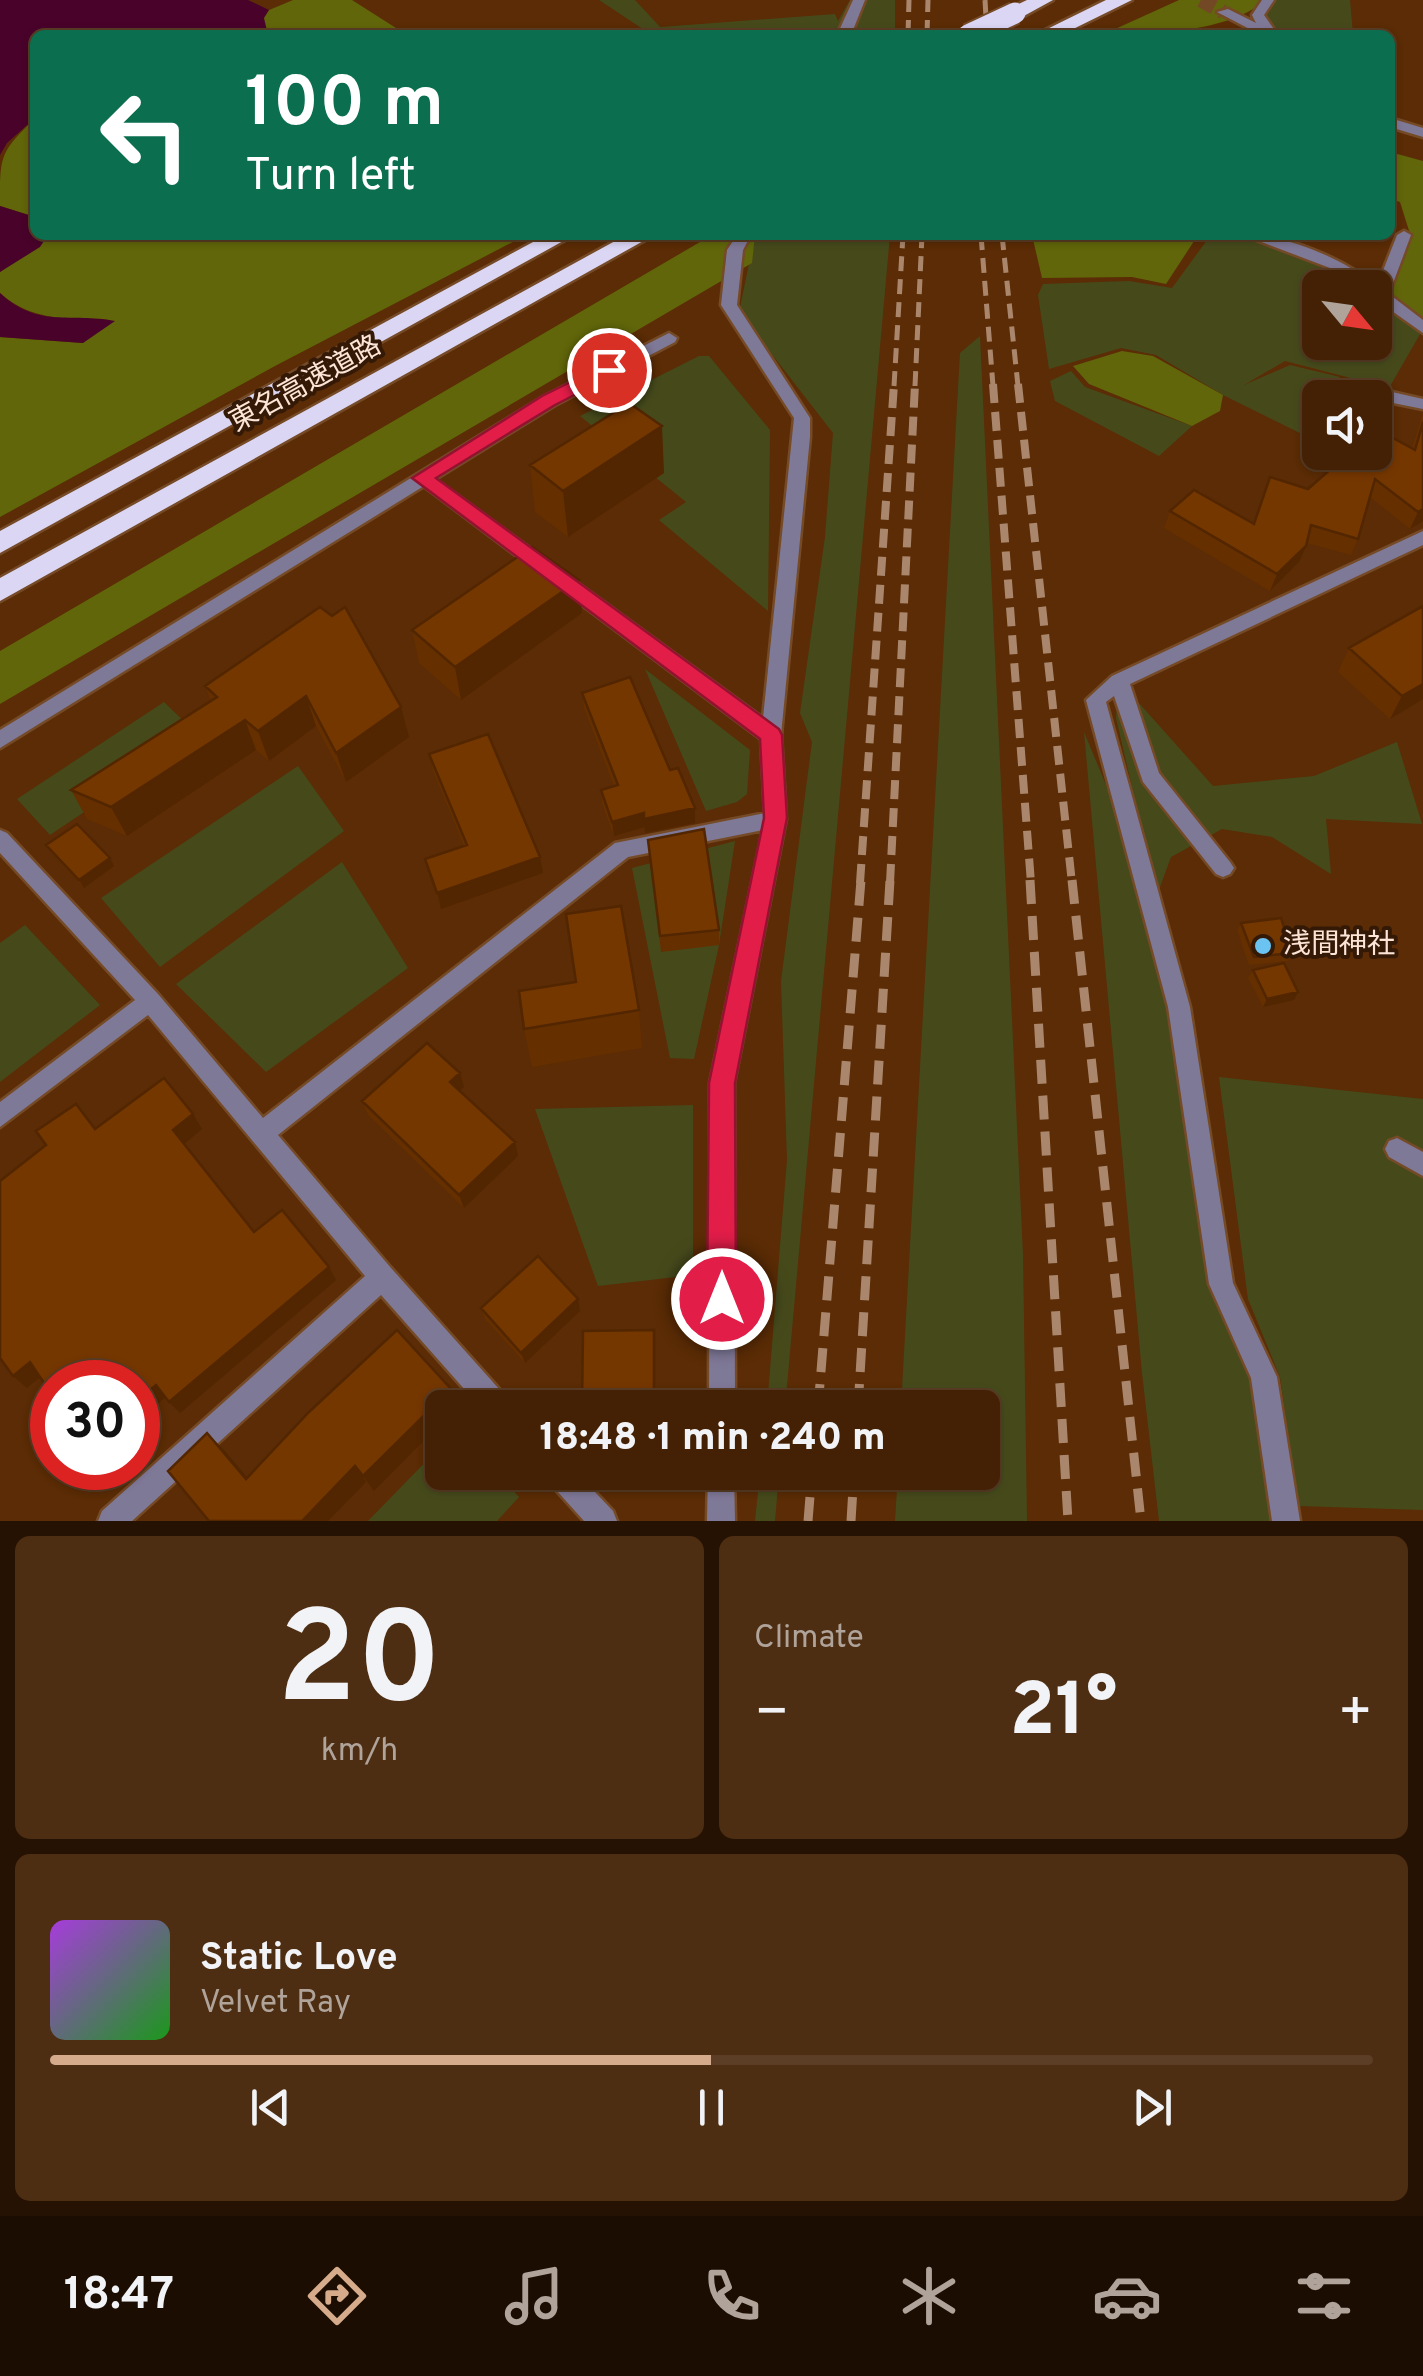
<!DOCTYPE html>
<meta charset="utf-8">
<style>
body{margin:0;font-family:Overpass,"Noto Sans JP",sans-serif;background:#4e2e13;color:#f1f3f6;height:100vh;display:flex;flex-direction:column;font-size:38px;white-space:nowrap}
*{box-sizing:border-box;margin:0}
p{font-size:32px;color:#afa39a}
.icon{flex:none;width:55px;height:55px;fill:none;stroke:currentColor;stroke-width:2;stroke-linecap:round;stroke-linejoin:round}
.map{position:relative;height:1521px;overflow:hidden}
.details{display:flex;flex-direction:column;gap:15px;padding:15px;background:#251202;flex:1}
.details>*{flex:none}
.guide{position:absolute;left:30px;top:30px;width:1365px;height:210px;border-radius:15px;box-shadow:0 2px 8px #0004,0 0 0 2px #5c3e26;background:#0b6e4f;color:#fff;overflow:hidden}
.needle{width:65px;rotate:119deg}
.buttons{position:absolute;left:1302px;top:270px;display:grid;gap:20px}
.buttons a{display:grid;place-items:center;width:90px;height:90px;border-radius:15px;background:#442104;box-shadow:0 2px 8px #0004,0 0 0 2px #5c3e26;font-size:50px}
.speed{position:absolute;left:30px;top:1360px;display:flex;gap:20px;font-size:50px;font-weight:700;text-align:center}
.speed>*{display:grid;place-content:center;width:130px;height:130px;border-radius:50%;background:#442104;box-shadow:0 2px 8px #0004,0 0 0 2px #5c3e26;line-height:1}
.speed .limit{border:15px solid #d22;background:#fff;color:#111}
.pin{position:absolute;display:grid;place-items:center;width:85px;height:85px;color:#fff;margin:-42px;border:5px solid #fff;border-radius:50%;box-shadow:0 2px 10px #0007}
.me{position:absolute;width:110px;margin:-55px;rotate:0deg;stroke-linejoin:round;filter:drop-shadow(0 0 8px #0008)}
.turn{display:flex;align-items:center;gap:35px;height:210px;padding:0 50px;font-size:45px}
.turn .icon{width:130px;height:130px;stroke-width:2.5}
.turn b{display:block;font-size:70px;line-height:85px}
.big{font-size:75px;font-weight:800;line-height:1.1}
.details .card{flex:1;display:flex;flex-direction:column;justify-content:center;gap:15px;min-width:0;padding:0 35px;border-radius:15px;background:#4e2e13}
.details .dial{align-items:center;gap:0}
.dial b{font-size:130px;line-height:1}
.song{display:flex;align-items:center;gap:30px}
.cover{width:120px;height:120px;border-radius:15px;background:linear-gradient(135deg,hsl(280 70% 55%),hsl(120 70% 35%))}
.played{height:10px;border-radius:5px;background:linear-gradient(90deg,#d6ab8b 50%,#5c3e26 50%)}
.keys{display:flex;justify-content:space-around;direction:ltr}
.heat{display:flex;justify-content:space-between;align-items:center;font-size:55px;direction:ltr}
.details .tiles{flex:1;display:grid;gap:15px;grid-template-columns:1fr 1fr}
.card:last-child{grid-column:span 2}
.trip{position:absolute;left:425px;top:1390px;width:575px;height:100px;border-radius:15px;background:#442104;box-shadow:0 2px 8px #0004,0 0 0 2px #5c3e26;font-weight:800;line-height:100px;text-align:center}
.dock{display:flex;height:160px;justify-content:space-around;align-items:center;background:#1b0d02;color:#afa39a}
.dock .icon{width:70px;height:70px}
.dock .current{color:#d6ab8b}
.dock b{font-size:45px;color:#f1f3f6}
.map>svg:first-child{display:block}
</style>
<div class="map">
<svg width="1423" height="1521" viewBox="0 0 1423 1521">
<rect width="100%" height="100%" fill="#5b2c05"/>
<path fill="#464a1b" d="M599,0h36l25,27 175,-13 3,7 12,-21h45v35h-243z
M1272,0h78l3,35h-81l-14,-20z
M755,235h135l-105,1173 -18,-1 20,-247 -6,-179 31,-239 -12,-29 25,-176 8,-104 -94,-121z
M1210,236l62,8 53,23 10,-2 27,22 -42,1v54h55v-44l48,31 -34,59 -104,-27 -41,24 46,-20 50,12 -10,20 -10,1v45l-97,-48 -67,-40 -35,-7 -72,21 -11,-74 5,-11 86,-3 43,7z
M980,336l43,919 4,266h-132l3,-48 84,-1v-64l-81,-1 59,-1054z
M699,356h10l61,74 -2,181 -109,-91 27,-18 -106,-86z
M1071,371l14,16 107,39 -33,30 -104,-55 -5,-20z
M645,669l105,81 -3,44 -10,8 -31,9z
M1119,681l12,4 7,17 75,84 101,-10 83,-34 25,82 -96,-5 5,55 -59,-37 -50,-8 -51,28 -14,38 -41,-177z
M164,702l34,33 -148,100 -33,-36z
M1084,732l35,84 64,258 28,209 45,94 19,144h-116l-17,-148z
M298,766l46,65 -184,136 -59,-69z
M735,841l-16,104 -25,114 -24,-1 -38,-190z
M342,862l66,106 -142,104 -90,-88z
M25,925l75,80 -100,77v-139z
M1219,1077l204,22v411l-124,-4 -19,-129 -32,-78z
M693,1105v170l-95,11 -63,-177z
M442,1445v27l55,1 22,24 -22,24h-129z
M760,1473h19l-4,48h-20z"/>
<path fill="#61660a" d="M293,0h59l55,35h-140l-5,-22z
M1179,0h86c-34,32 -117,35 -163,35z
M35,118v99l-35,-11c0,-52 0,-53 35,-88z
M1390,152l33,9v171l-36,-27 -5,-37 29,-31 -11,-35 -10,-3z
M44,235h482l-251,131 -275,151v-180l83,6 25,-23c-40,-1 -77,1 -108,-27v-21l46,-34z
M712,235h43l-3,28 -752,441v-53z
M1032,235h166l-32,49 -34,-7 -90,1z
M1122,351l31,5 70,39 -3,16 -28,15 -103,-42 -16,-18z"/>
<path fill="#49032a" d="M0,0h248l21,10 -5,8 4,17h-233v83l-28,25 -7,12z
M0,206l35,11v18l11,3 -6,9 -40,25z
M0,293c39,36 70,19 115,28l-32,22 -83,-6z"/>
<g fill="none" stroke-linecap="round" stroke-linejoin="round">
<path stroke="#734824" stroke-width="15" stroke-dasharray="15 8" stroke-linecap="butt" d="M1201,0l22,12"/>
<defs>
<path id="minor" d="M853,0h12l-14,35h-14z
M1262,0h12l-10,15 14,20h-17l-44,-23 11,-3 28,14 -4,-8z
M1390,118l33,10v9l-33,-10z
M1404,231l7,4 -22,59 34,26v13l-48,-34v-11h-16l-29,-20 -87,-33c45,0 99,23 134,51l20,-51z
M737,235h14l-8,15 -6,55 73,113v19l-29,298 5,84 -52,264 1,325h-26l1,-325 53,-253 -135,27 -350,278 113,133 117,131 4,9h-31l-100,-113 -249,226h-34l4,-10 263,-235 -217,-261 -148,112v-25l135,-102 -135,-147v-23l7,3 151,161 105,124 352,-275 150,-30 -4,-74 -348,-261 9,-6 6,2 335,244 31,-300 -73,-113 6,-55z
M1383,390l40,9v10l-35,-7 -7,16 -6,2 -1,-22 3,-7z
M1423,531v14l-293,139 29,89 71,89 4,6 -4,6 -7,3 -7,-3 -73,-92 -29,-86 -8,6 84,305 43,276 44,94 23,144h-28l-21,-143 -42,-94 -41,-277 -82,-307 26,-24z
M1397,1138l26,14v24l-34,-19 -4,-8 4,-8z
M544,1472h32l37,39 4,10h-33l-36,-40z
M708,1472h26l1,49h-28z"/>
<path id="tertiary" d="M669,333l8,5 -2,4 -120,63 -555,343v-18l543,-333z"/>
<path id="motorway" d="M1027,0h26l-31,17h-14v-8z
M1106,0h26l-71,35h-26z
M546,235h28l-574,318v-22z
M626,235h28l-654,366v-23z"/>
</defs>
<use href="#minor" stroke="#754a27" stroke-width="5"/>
<use href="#tertiary" stroke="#754a27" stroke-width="5"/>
<use href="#motorway" stroke="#754a27" stroke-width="5"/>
<use href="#minor" fill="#7f7998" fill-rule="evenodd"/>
<use href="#tertiary" fill="#7f7998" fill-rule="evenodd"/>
<use href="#motorway" fill="#dcd6f5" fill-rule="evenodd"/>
<path stroke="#aa876c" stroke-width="5" stroke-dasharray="15 8" stroke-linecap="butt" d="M985,0l2,35
M908,35l1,-35
M927,35l1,-35
M981,235l12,151
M1002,235l16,151
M894,386l9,-151
M915,386l7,-151"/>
<path stroke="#aa876c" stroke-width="8" stroke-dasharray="19 9" stroke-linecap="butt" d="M993,384l38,499
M1018,384l54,499
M860,883l34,-499
M890,883l25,-499"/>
<path stroke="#aa876c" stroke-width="9" stroke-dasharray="24 12" stroke-linecap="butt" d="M1030,880l38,641
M1072,880l69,641
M818,1408l43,-528
M858,1408l32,-528
M808,1521l4,-49
M851,1521l3,-49"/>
<defs>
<path id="motorway-bridge" d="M968,35l47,-22"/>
</defs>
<use href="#motorway-bridge" stroke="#754a27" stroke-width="25" stroke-linecap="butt"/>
<use href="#motorway-bridge" stroke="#dcd6f5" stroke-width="21"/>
</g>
<path fill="#652f00" d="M1423,412v109l-13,8 -40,-32 -12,42 -7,16 -44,-12 -8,19 -29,29 -106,-63 6,-17 83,13 55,-35 67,-37 37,-3z
M530,465l134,8 -96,64 -33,-25z
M579,580l3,33 -121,87 -42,-37 -7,-33z
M1349,648l74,51 -33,20 -52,-47z
M205,686l196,21 8,30 -63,45 -30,-56 -47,35 -13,-11 -129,86 -40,-17 -16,-29 140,-89z
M582,693l88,77 25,38v15l-50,10v-6l-31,9 -12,-32 -1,-14 13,-4 -30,-78z
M429,754l114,119 -102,36 -16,-50 39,-13 -31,-75z
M648,840l71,90v15l-58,7z
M46,845l68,21 -30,22 -33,-35z
M1241,923l51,30 -4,8 -39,4 -12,-35z
M1253,970l41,30 -31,7 -15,-29z
M576,982l63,28 3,38 -110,19 -8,-38z
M460,1073l4,14 -4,4 58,65 -54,52 -96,-93 -6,-14z
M481,1308l99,3 -55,52 -40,-44z"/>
<path fill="#522600" d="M662,426l2,47 -96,64 -5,-46z
M1423,509v12l-13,8 8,-17z
M1306,546l-7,16 -29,29 7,-17z
M579,580l3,33 -121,87 -6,-33z
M1423,684v15l-33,20 12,-23z
M306,696l10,30 -47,35 -11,-30z
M401,707l8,30 -63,45 -10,-29z
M245,720l11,30 -129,86 -16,-29z
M695,808v15l-50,10 -1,-14z
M644,813l1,14 -31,9 -2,-14z
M540,857l3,16 -102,36 -4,-16z
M110,858l4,8 -30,22 -5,-8z
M1298,992l-4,8 -31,7 4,-8z
M460,1073l4,14 -10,9 -4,-14z
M193,1114l9,15 -19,16 -10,-15z
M515,1142l3,14 -54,52 -5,-13z
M329,1267l7,13 -156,133 -11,-11z
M578,1299l2,12 -55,52 -4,-10z
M30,1362l14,12 -17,14 -14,-12z
M156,1385l11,11 -29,25v-21z
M451,1389l8,17 -17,2v14l-68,69 -11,-15z
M207,1433l16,16 38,45 -15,-15z
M355,1466l11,16 -38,39h-26z"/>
<path fill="#753700" stroke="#522600" stroke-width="2.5" d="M629,403l33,23 -99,65 -33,-26z
M1423,422v87l-5,3 -43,-33 -17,60 -47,-14 -5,21 -29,28 -107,-63 24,-21 60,34 16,-47 38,12 42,-37h25l16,-15 24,13z
M532,547l47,33 -124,87 -43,-37z
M1423,606v78l-21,12 -53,-48z
M320,607l12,9 13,-9 56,100 -65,46 -30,-57 -48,35 -13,-11 -134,87 -40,-17 146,-93 -12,-11z
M630,677l40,93 8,-2 17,40 -51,11v-6l-32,9 -11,-32 17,-5 -36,-92z
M488,734l52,123 -103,36 -12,-34 42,-14 -38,-91z
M77,824l33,34 -31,22 -33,-35z
M704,829l15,101 -59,6 -12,-96z
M621,906l18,104 -115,19 -5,-38 57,-9 -10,-68z
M1281,918l11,35 -38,4 -13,-34z
M1284,963l14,29 -31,7 -14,-29z
M427,1043l33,30 -10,9 65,60 -56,53 -97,-94z
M164,1078l29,36 -20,16 81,102 28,-22 47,57 -160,135 -13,-17 -18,15v-18h-86v13l-22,-33 -17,14 -13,-18v-177l46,-36 -10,-14 40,-27 19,25z
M538,1256l40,43 -57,54 -40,-45z
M397,1330l54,59 -88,87 -8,-10 -53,55h-93l-41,-50 39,-38 39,46 63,-67z
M654,1330v78h-72l1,-77z"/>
<path fill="#e11d48" stroke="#92132f" stroke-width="2.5" d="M609,363l6,2v9l-60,31 -119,73 343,251 3,6 5,83 -52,265 1,216 -4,10 -10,5 -10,-5 -5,-10 2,-216 55,-265 -4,-79 -348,-261 130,-82z"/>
<circle fill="#6bc3f2" stroke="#341a06" stroke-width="4" cx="1263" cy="946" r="10"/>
<g text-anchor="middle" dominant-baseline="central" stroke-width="8" stroke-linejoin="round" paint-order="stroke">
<g font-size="28" fill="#fce5d7" stroke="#341a06">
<text transform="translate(306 385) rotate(-29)">東名高速道路</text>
</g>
<g font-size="28" fill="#fce5d7" stroke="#341a06" text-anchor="start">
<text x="1283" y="946">浅間神社</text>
</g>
</g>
</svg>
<div class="buttons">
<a><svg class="needle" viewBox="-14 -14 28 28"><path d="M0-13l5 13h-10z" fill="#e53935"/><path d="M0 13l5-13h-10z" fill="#afa39a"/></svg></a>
<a><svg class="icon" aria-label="sound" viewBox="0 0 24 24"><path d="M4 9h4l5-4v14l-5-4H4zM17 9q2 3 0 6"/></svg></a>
</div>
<div class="speed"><div class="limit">30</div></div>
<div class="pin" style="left:609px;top:370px;background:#d93025"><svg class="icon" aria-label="arrive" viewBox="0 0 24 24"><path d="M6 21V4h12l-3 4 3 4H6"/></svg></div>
<svg class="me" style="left:722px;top:1299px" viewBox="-20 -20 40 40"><circle r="17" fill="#e11d48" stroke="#fff" stroke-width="3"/><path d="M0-11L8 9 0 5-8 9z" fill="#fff"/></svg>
<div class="trip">18:48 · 1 min · 240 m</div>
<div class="guide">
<div class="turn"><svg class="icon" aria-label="left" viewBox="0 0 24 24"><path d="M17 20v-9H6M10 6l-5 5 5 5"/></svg><div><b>100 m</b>Turn left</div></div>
</div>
</div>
<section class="details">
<div class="tiles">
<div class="card dial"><b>20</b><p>km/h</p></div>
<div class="card"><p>Climate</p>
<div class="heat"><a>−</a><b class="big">21°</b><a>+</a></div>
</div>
<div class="card">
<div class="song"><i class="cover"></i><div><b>Static Love</b><p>Velvet Ray</p></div></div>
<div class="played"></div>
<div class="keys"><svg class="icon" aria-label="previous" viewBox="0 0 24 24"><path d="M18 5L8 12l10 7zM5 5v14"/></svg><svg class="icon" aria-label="pause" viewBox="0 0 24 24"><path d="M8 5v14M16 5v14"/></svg><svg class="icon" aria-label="next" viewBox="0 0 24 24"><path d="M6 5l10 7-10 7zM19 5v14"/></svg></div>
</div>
</div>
</section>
<nav class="dock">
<b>18:47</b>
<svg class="icon current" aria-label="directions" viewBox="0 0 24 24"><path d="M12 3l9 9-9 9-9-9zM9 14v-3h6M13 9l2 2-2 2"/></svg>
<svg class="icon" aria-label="music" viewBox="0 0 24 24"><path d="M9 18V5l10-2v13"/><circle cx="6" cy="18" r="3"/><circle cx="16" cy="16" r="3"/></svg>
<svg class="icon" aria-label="phone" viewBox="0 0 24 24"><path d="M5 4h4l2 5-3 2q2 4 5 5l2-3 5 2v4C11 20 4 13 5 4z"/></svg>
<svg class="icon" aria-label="climate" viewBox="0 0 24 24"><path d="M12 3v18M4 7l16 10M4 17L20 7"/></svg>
<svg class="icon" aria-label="car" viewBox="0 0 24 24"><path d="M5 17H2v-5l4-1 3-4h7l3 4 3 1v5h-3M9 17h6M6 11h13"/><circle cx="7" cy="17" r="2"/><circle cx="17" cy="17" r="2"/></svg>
<svg class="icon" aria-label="filters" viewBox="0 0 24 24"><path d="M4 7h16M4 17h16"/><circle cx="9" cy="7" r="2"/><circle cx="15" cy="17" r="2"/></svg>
</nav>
